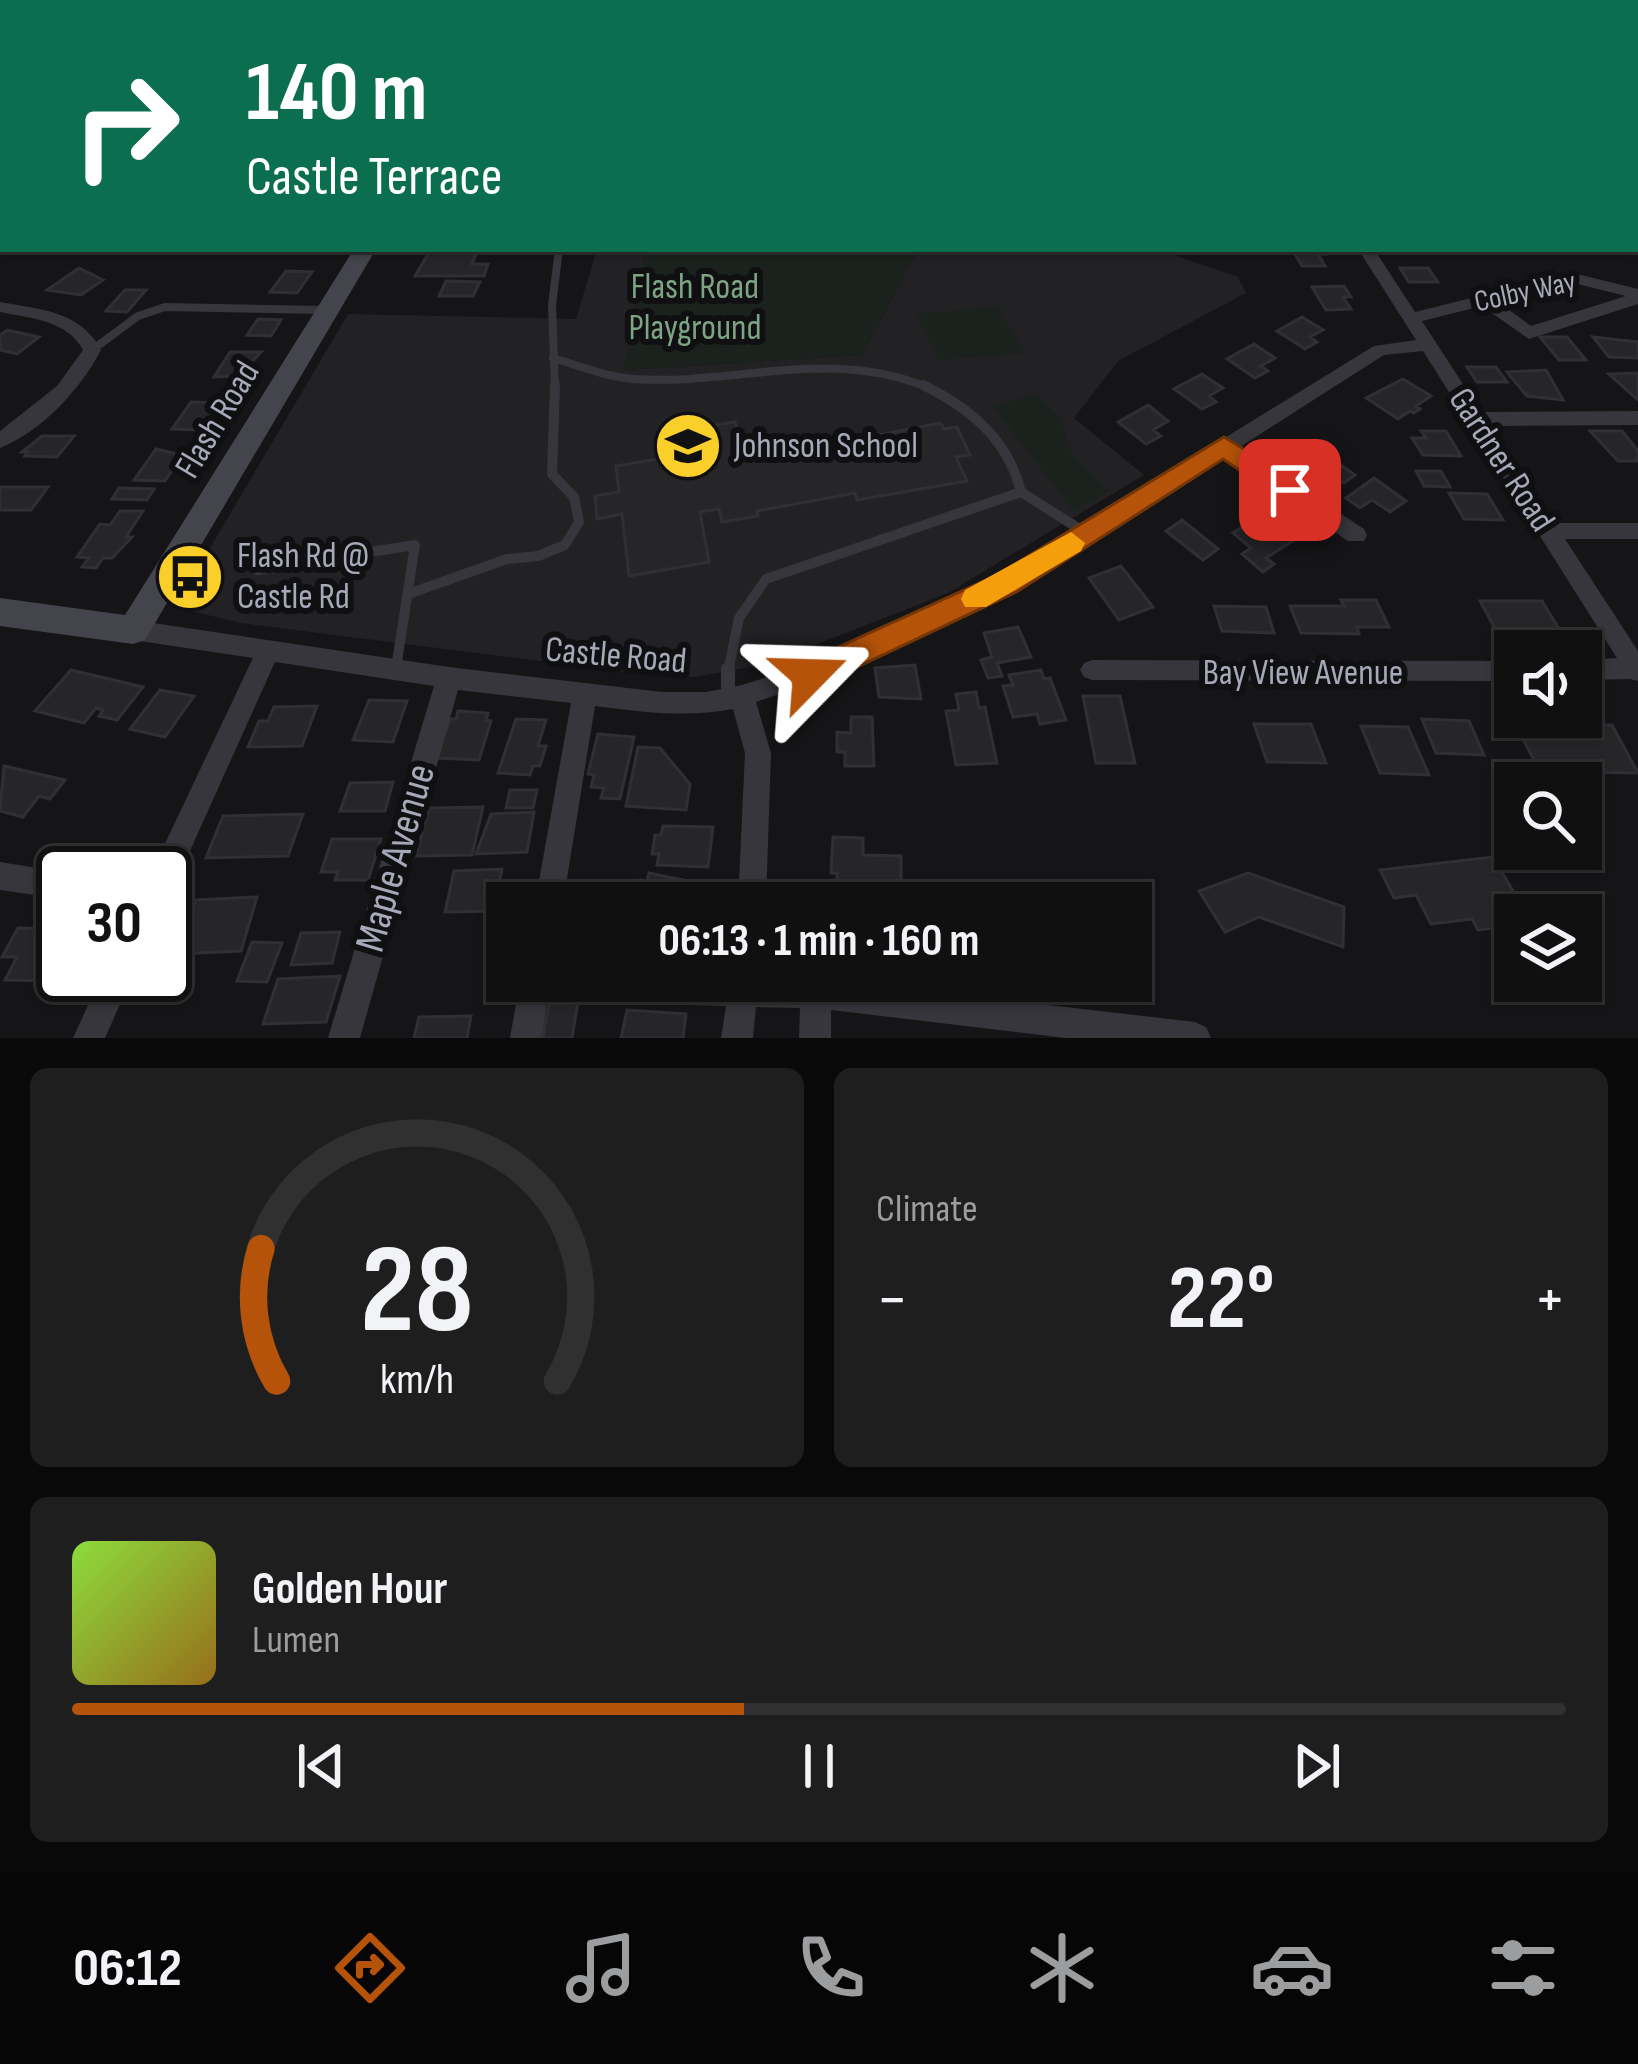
<!DOCTYPE html>
<meta charset="utf-8">
<style>
body{margin:0;font-family:"Sofia Sans Condensed",sans-serif;background:#1e1e1f;color:#f1f3f6;height:100vh;display:flex;flex-direction:column;font-size:45px;white-space:nowrap}
*{box-sizing:border-box;margin:0}
p{font-size:39px;color:#9c9d9f}
.icon{flex:none;width:66px;height:66px;fill:none;stroke:currentColor;stroke-width:2;stroke-linecap:round;stroke-linejoin:round}
.map{position:relative;height:1038px;overflow:hidden}
.side{display:flex;flex-direction:column;gap:30px;padding:30px;background:#090909;flex:1}
.side>*{flex:none}
.hud{position:absolute;left:0px;top:0px;width:1638px;height:252px;box-shadow:0 3px 9px #0004,0 0 0 3px #303031;background:#0b6e4f;color:#fff;overflow:hidden}
.fabs{position:absolute;left:1494px;top:630px;display:grid;gap:24px}
.fabs a{display:grid;place-items:center;width:108px;height:108px;border-radius:0px;background:#101011;box-shadow:0 3px 9px #0004,0 0 0 3px #303031;font-size:60px}
.speed{position:absolute;left:36px;top:846px;display:flex;gap:24px;font-size:60px;font-weight:700;text-align:center}
.speed>*{display:grid;place-content:center;width:156px;height:156px;border-radius:50%;background:#101011;box-shadow:0 3px 9px #0004,0 0 0 3px #303031;line-height:1}
.speed .limit{border:6px solid #111;border-radius:18px;background:#fff;color:#111}
.pin{position:absolute;display:grid;place-items:center;width:102px;height:102px;color:#fff;margin:-51px;border-radius:24px;box-shadow:0 6px 18px #0006}
.me{position:absolute;width:132px;margin:-66px;rotate:68deg;stroke-linejoin:round;filter:drop-shadow(0 0 9px #0008)}
.turn{display:flex;align-items:center;gap:42px;height:252px;padding:0 48px;font-size:54px}
.turn .icon{width:156px;height:156px;stroke-width:2.5}
.turn b{display:block;font-size:84px;line-height:102px}
.big{font-size:90px;font-weight:700;line-height:1.1}
.side .tile{flex:1;display:flex;flex-direction:column;justify-content:center;gap:18px;min-width:0;padding:0 42px;border-radius:18px;background:#1e1e1f}
.side .dial{align-items:center;gap:0}
.dial svg{height:312px;overflow:visible;fill:none;stroke:#303031;stroke-width:7;stroke-linecap:round;text-anchor:middle}
.dial text{fill:#f1f3f6;stroke:none}
.song{display:flex;align-items:center;gap:36px}
.cover{width:144px;height:144px;border-radius:18px;background:linear-gradient(135deg,hsl(90 70% 55%),hsl(40 70% 35%))}
.played{height:12px;border-radius:6px;background:linear-gradient(90deg,#b45309 45%,#303031 45%)}
.keys{display:flex;justify-content:space-around;direction:ltr}
.heat{display:flex;justify-content:space-between;align-items:center;font-size:66px;direction:ltr}
.side .tiles{flex:1;display:grid;gap:30px;grid-template-columns:1fr 1fr}
.tile:last-child{grid-column:span 2}
.trip{position:absolute;left:486px;top:882px;width:666px;height:120px;border-radius:0px;background:#101011;box-shadow:0 3px 9px #0004,0 0 0 3px #303031;font-weight:700;line-height:120px;text-align:center}
.tab-bar{display:flex;height:192px;justify-content:space-around;align-items:center;background:#060607;color:#9c9d9f}
.tab-bar .icon{width:84px;height:84px}
.tab-bar .active{color:#b45309}
.tab-bar b{font-size:54px;color:#f1f3f6}
.map>svg:first-child{display:block}
</style>
<div class="map">
<svg width="1638" height="1038" viewBox="0 0 1638 1038">
<rect width="100%" height="100%" fill="#151517"/>
<path fill="#222124" d="M597,249h49l-21,121 237,-15 56,-106h238l82,28 8,16 -128,68 -44,57 70,57 -196,118 -181,71 -73,13 -51,-3 -402,-51 -54,-13 -4,-13 4,-10 161,-273 228,5z"/>
<path fill="#1b221d" d="M516,0h623l3,3h-629z
M646,249h272l-56,106 -239,15z
M998,307l26,46 -85,7 -23,-46z
M1035,394l24,23 12,35 38,38 -35,21 -81,-104z"/>
<g fill="none" stroke-linecap="round" stroke-linejoin="round">
<path stroke="#2b323c" stroke-width="4.5" d="M322,3l17,-3"/>
</g>
<path fill="#262528" stroke="#302f33" stroke-width="3" d="M431,249h47l-6,15h16l-4,12h-69z
M1292,249h30l4,5h-8l7,12h-23z
M79,268l24,12 -22,15 -34,-5z
M1400,268h28l10,14h-29z
M286,271l26,1 -15,21 -27,-1z
M446,281l34,1 -7,14h-34z
M1344,286l7,11h-8l8,12 -25,1 -14,-23z
M125,290h21l-19,22 -21,-1z
M1302,317l21,13 -13,7 7,5 -12,7 -28,-18z
M258,319l23,1 -10,16 -24,-1z
M7,330l32,7 -22,17 -17,-4v-15z
M1540,337h27l19,23h-27z
M1593,337l45,5v16l-29,-1z
M1254,344l21,14 -14,8 7,5 -13,7 -28,-19z
M230,352h31l-22,24 -25,1z
M1467,367h29l11,15h-30z
M1546,370l17,30 -36,-4 -20,-24z
M1638,373v27l-29,-26z
M1202,374l21,14 -14,8 7,6 -14,7 -28,-20z
M1403,379l28,17 -15,10 4,3 -6,4 -4,-2 -12,8 -32,-21z
M191,402l27,1 -19,27 -27,-1z
M1148,405l20,16 -15,9 8,6 -15,8 -28,-22z
M735,422l10,39 196,-38 3,6 13,-2 13,28 -14,2 11,24 -110,19 -2,-7 -98,18 1,5 -36,6 -3,-13 -19,3 9,50 -80,14 -7,-62 -25,5 -2,-23 24,-4 -3,-26 53,-9 2,13 14,-2 -7,-37z
M1421,431h25l15,25 -38,-1 -11,-17h14z
M1590,431h32l16,20v10h-20z
M42,436h32l-17,21 -32,-1 3,-4h-6z
M156,449l26,6 -17,26 -31,-1z
M1300,449l28,18 7,-6 20,14 -11,8 -18,-12 -14,11 -30,-21z
M1416,471h25l9,16 -26,-1z
M1374,478l32,23 -16,11 -18,-12 -12,8 -14,-10z
M0,487h48l-17,23h-31z
M119,488l35,1 -7,11 -35,-1z
M1449,493l38,1 16,26 -39,-1z
M1260,494l45,39 -39,25 8,6 -11,8 -21,-18 9,-6 -18,-15 27,-17 -16,-12z
M120,511h23l-17,26h6l-20,21h-9l-7,10 -14,-1 7,-9 -12,-1 23,-33 10,1z
M1182,520l36,29 -15,11 -37,-29z
M1121,566l32,41 -34,13 -30,-42z
M1341,600h35l13,27h-32l2,7 -58,-1 -11,-27h54z
M1480,601h62l19,31h-64z
M1214,606l52,1 8,26 -52,-2z
M1018,627l13,30 -34,6 5,13 -14,2 -7,-18 11,-3 -8,-24z
M915,665l6,34 -42,-2 -4,-29z
M71,670l72,17 -26,33 -18,-4 4,-6 -7,-2 -12,15 -49,-12z
M1041,670l3,9 6,-1 16,42 -26,4 -3,-10 -24,3 -10,-31 10,-1 -4,-10z
M160,690l34,6 -29,41 -35,-8z
M976,692l3,16 6,-1 12,56 -41,2 -10,-54 13,-1 -3,-16z
M1083,696h37l15,67h-39z
M369,700l38,1 -14,41 -40,-2z
M317,706l-15,40 -54,1 11,-26h9l6,-14z
M458,711l30,2 -2,7 5,1 -12,39 -42,-2 13,-39h6z
M851,717h21l2,49h-29v-14h-8v-20l14,1z
M516,719l30,1 -8,26h8l-6,20h-7l-3,9 -32,-2z
M1422,719l47,2 15,34 -48,-2z
M1514,723h28l6,12h45l-5,-10h24l26,48 -71,-1 5,8h-27z
M1254,724h57l15,39 -59,-1z
M1361,726l47,1 21,48 -49,-2z
M598,734l36,3 -14,62 -19,-1 3,-10 -13,-1 3,-12 -6,-1z
M638,747l22,1 30,36 -4,26 -60,-4z
M4,766l61,14 -15,19 -11,-3 -16,21 -23,-6z
M393,782l-8,29h-45l10,-28z
M510,790h27l-4,18h-27z
M483,807l-11,48 -56,1 13,-48z
M534,812l-7,40 -51,2 15,-40z
M303,814l-15,42 -82,2 17,-42z
M663,826l50,1 -5,40 -51,-2 2,-11h-7l3,-19h6z
M833,837l30,1v17l38,1v47h-34l-5,-6 -9,5 -16,-20v-9h-6z
M332,839h49l-13,41h-33l3,-8h-17z
M1493,857l34,58h-12v11l-37,4 -6,-11 -41,5 -15,-29 -22,3 -14,-28z
M502,869l-8,42 -49,1 9,-41z
M649,873l48,10 -4,20h-57l5,-23 6,1z
M1248,873l96,34 -1,40 -84,-30 -34,15 -26,-41z
M257,897l-16,54 -64,3 19,-54z
M18,928l45,1 -2,52 -56,-1 12,-23h-15z
M340,932l-8,31 -41,2 10,-32z
M252,942l30,1 -15,39 -30,-1z
M340,976l-14,46 -63,2 15,-45z
M549,1002h29l-6,36h-29z
M627,1010l59,4 -3,24h-62z
M471,1016l-4,22h-53l5,-21z"/>
<g fill="none" stroke-linecap="round" stroke-linejoin="round">
<path stroke="#3c3d43" stroke-width="3" stroke-dasharray="3 6" stroke-linecap="butt" d="M785,0l9,3
M0,1v10"/>
<path stroke="#36363c" stroke-width="8" d="M92,350l46,-34 27,-9 160,3
M553,358c27,8 53,19 81,21 102,7 196,-33 295,9
M555,388l-3,-83 7,-56"/>
<path stroke="#36363c" stroke-width="10" d="M923,385c47,23 85,54 98,107
M257,570l158,-25 -19,123
M408,594l99,-35 31,-3 27,-11 14,-23 -5,-25 -22,-23 3,-89
M728,672l11,-54 27,-39 255,-87 65,41"/>
<path stroke="#36363c" stroke-width="14" d="M728,697v-28"/>
<path fill="#36363c" fill-rule="evenodd" d="M1151,0h12l3,3h-13z
M1635,54h3v8h-3z
M1635,81l3,1v8l-3,-1z
M1635,217h3v10h-3z
M1358,249h16l41,63 158,-39 65,16v15l-109,35 -47,-33 -60,15 59,91 157,-1v14l-148,1 64,97h84v16h-73l73,112v30l-8,-2 -49,1v-20l36,-2 -194,-307 -39,4 -144,92 124,82 3,6 -3,6h-16l-123,-85 -210,133 -165,81 -94,32 15,51 -5,150h-28l7,-150 -12,-44c-47,9 -91,3 -138,-3l-32,197h-28l36,-200 -113,-13 -98,348h-32l106,-352 -159,-24 -100,222 -10,4v-15h-14l102,-215 -120,-18 -8,-3 -4,-7 4,-7 8,-3 316,47 213,25h44l36,-7 94,-30 163,-78 375,-231 42,-6zM1573,283l53,13 -95,30 -33,-24z
M0,302c39,7 81,9 101,48 -21,40 -59,81 -101,98v-17l57,-45 26,-36c-16,-30 -53,-32 -83,-38z
M1092,660l423,1v20l-423,-1 -8,-3 -4,-7 4,-7z
M0,862l68,11h-5v26l-63,-9z
M102,975h31l-28,63h-32z
M520,981h322l353,41 11,5 5,11h-145l-235,-28v28h-32l1,-30 -44,-1 -3,31h-32l5,-32 -179,-5 -5,37h-32z"/>
<path fill="#36363c" fill-rule="evenodd" d="M0,193l3,1v12l-3,-1z"/>
<path fill="#44454c" fill-rule="evenodd" d="M355,0h18l2,3h-18z
M354,249h22l-231,391 -12,4 -133,-18v-28l125,17z"/>
</g>
<path fill="#b45309" stroke="#753606" stroke-width="3" d="M1224,437l75,46 4,7 -4,8h-18l-58,-39 -205,132 -197,93 -11,4 -11,-4 -5,-9 5,-10 198,-90z"/>
<path fill="#f59e0b" d="M1071,532l14,11 -4,8 -95,56h-21l-4,-8 4,-9z"/>
<defs>
<symbol id="school-disc" viewBox="-11 -11 22 22"><circle r="9.5" fill="#facf2a" stroke="#101012"/><path d="M0-5L7-2L0 1L-7-2ZM-4 1L0 2.5L4 1V4Q0 6-4 4Z" fill="#111"/></symbol>
<symbol id="bus-disc" viewBox="-11 -11 22 22"><circle r="9.5" fill="#facf2a" stroke="#101012"/><path d="M-5-6H5V4H4V6H2V4H-2V6H-4V4H-5ZM-3.5-4V0h7V-4ZM-3.5 1.2v1.5H-2V1.2ZM2 1.2v1.5H3.5V1.2Z" fill="#111"/></symbol>
</defs>
<g fill-rule="evenodd">
<use href="#school-disc" x="650" y="408" width="76" height="76"/>
<use href="#bus-disc" x="152" y="539" width="76" height="76"/>
</g>
<g text-anchor="middle" dominant-baseline="central" stroke-width="12" stroke-linejoin="round" paint-order="stroke">
<g font-size="30" fill="#a6a9b8" stroke="#101012">
<text transform="translate(1525 292) rotate(-12)">Colby Way</text>
</g>
<g font-size="36" fill="#7da484" stroke="#101012">
<text x="695" y="287">Flash Road<tspan x="695" dy="41">Playground</tspan></text>
</g>
<g font-size="36" fill="#a6a9b8" stroke="#101012">
<text transform="translate(218 420) rotate(-59)">Flash Road</text>
<text transform="translate(1501 460) rotate(57)">Gardner Road</text>
<text transform="translate(616 656) rotate(5)">Castle Road</text>
<text x="1303" y="673">Bay View Avenue</text>
</g>
<g font-size="36" fill="#a6a9b8" stroke="#101012" text-anchor="start">
<text x="734" y="446">Johnson School</text>
<text x="237" y="556">Flash Rd @<tspan x="237" dy="41">Castle Rd</tspan></text>
</g>
<g font-size="42" fill="#a6a9b8" stroke="#101012">
<text transform="translate(396 858) rotate(-74)">Maple Avenue</text>
</g>
</g>
</svg>
<div class="fabs">
<a><svg class="icon" aria-label="sound" viewBox="0 0 24 24"><path d="M4 9h4l5-4v14l-5-4H4zM17 9q2 3 0 6"/></svg></a>
<a><svg class="icon" aria-label="search" viewBox="0 0 24 24"><circle cx="10" cy="10" r="6"/><path d="M15 15l6 6"/></svg></a>
<a><svg class="icon" aria-label="layers" viewBox="0 0 24 24"><path d="M12 4l9 5-9 5-9-5zM3 14l9 5 9-5"/></svg></a>
</div>
<div class="speed"><div class="limit">30</div></div>
<div class="pin" style="left:1290px;top:490px;background:#d93025"><svg class="icon" aria-label="arrive" viewBox="0 0 24 24"><path d="M6 21V4h12l-3 4 3 4H6"/></svg></div>
<svg class="me" style="left:810px;top:675px" viewBox="-20 -20 40 40"><path d="M0-17L14 15 0 8-14 15z" fill="#b45309" stroke="#fff" stroke-width="4"/></svg>
<div class="trip">06:13 · 1 min · 160 m</div>
<div class="hud">
<div class="turn"><svg class="icon" aria-label="right" viewBox="0 0 24 24"><path d="M7 20v-9h11M14 6l5 5-5 5"/></svg><div><b>140 m</b>Castle Terrace</div></div>
</div>
</div>
<section class="side">
<div class="tiles">
<div class="tile dial"><svg viewBox="0 0 100 80">
<path d="M14 69A42 42 0 1 1 86 69"/>
<path d="M14 69A42 42 0 0 1 10 35" stroke="#b45309"/>
<text x="50" y="56" font-size="32" font-weight="700">28</text>
<text x="50" y="72" font-size="11">km/h</text>
</svg></div>
<div class="tile"><p>Climate</p>
<div class="heat"><a>−</a><b class="big">22°</b><a>+</a></div>
</div>
<div class="tile">
<div class="song"><i class="cover"></i><div><b>Golden Hour</b><p>Lumen</p></div></div>
<div class="played"></div>
<div class="keys"><svg class="icon" aria-label="previous" viewBox="0 0 24 24"><path d="M18 5L8 12l10 7zM5 5v14"/></svg><svg class="icon" aria-label="pause" viewBox="0 0 24 24"><path d="M8 5v14M16 5v14"/></svg><svg class="icon" aria-label="next" viewBox="0 0 24 24"><path d="M6 5l10 7-10 7zM19 5v14"/></svg></div>
</div>
</div>
</section>
<nav class="tab-bar">
<b>06:12</b>
<svg class="icon active" aria-label="directions" viewBox="0 0 24 24"><path d="M12 3l9 9-9 9-9-9zM9 14v-3h6M13 9l2 2-2 2"/></svg>
<svg class="icon" aria-label="music" viewBox="0 0 24 24"><path d="M9 18V5l10-2v13"/><circle cx="6" cy="18" r="3"/><circle cx="16" cy="16" r="3"/></svg>
<svg class="icon" aria-label="phone" viewBox="0 0 24 24"><path d="M5 4h4l2 5-3 2q2 4 5 5l2-3 5 2v4C11 20 4 13 5 4z"/></svg>
<svg class="icon" aria-label="climate" viewBox="0 0 24 24"><path d="M12 3v18M4 7l16 10M4 17L20 7"/></svg>
<svg class="icon" aria-label="car" viewBox="0 0 24 24"><path d="M5 17H2v-5l4-1 3-4h7l3 4 3 1v5h-3M9 17h6M6 11h13"/><circle cx="7" cy="17" r="2"/><circle cx="17" cy="17" r="2"/></svg>
<svg class="icon" aria-label="filters" viewBox="0 0 24 24"><path d="M4 7h16M4 17h16"/><circle cx="9" cy="7" r="2"/><circle cx="15" cy="17" r="2"/></svg>
</nav>
